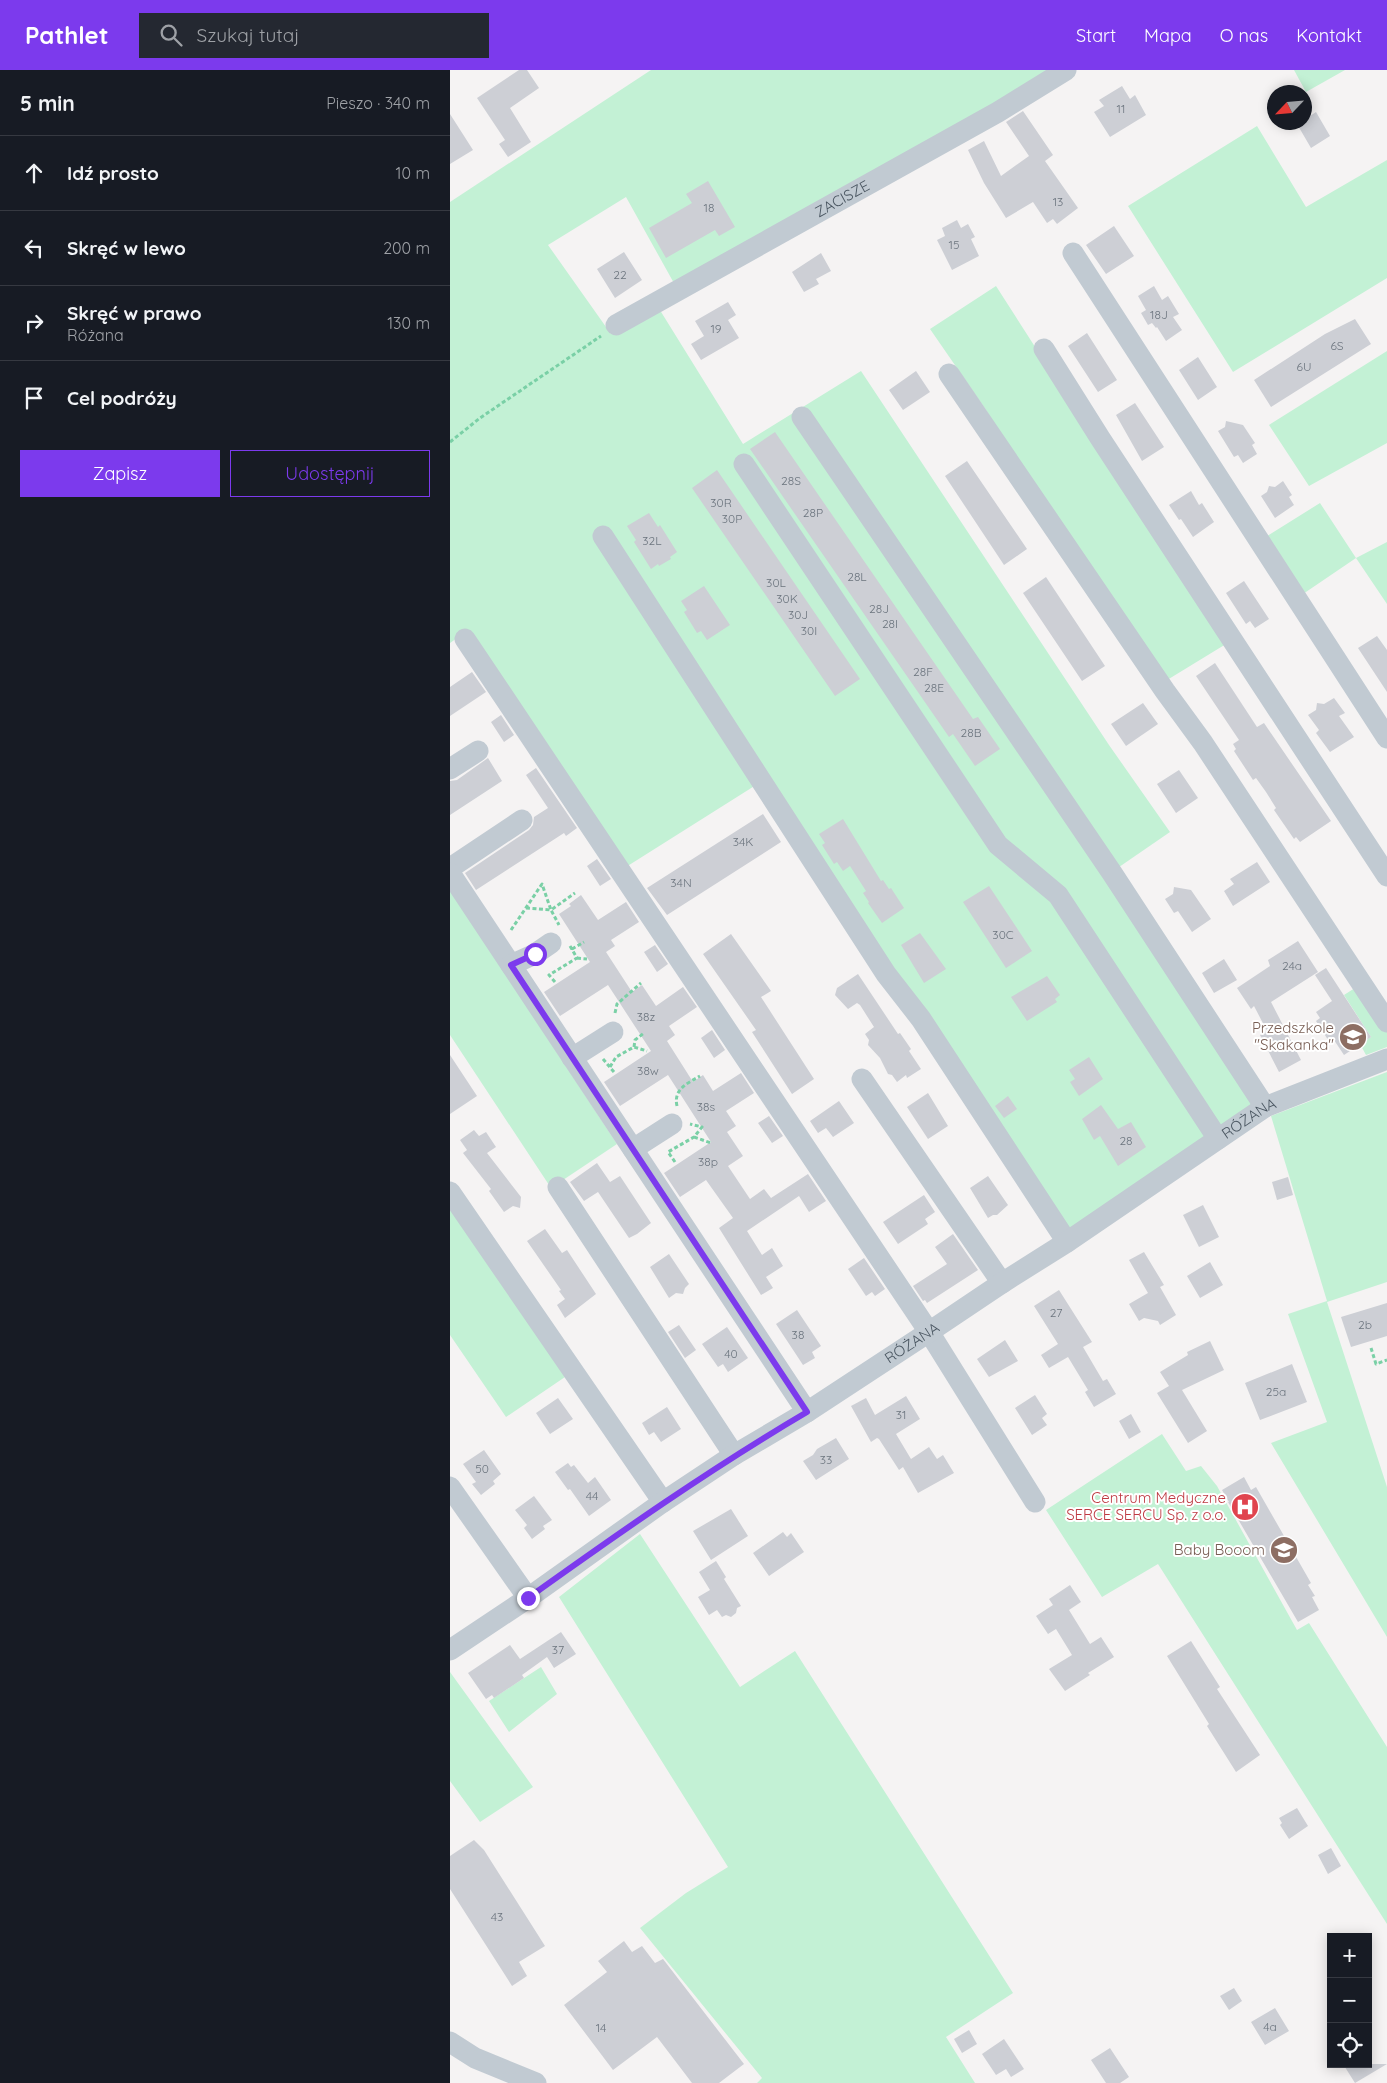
<!DOCTYPE html>
<html lang="pl">
<head>
<meta charset="utf-8">
<style>
	:root { --surface:#171b24; --page:#242831; --text:#f1f3f6; --muted:#9ea1a6; --line:#363941; --accent:#7c3aed }
	body { margin:0; font-family:Quicksand,sans-serif; background:var(--page); color:var(--text) }
	.controls { position:absolute; right:15px; bottom:15px; display:grid; overflow:hidden; border-radius:0px; box-shadow:0 2px 12px #0003 }
	.controls button { width:45px; height:45px; display:grid; place-items:center; padding:0; border:0; border-bottom:1px solid var(--line); background:var(--surface); color:var(--text); font:25px sans-serif }
	.compass { position:absolute; left:817px; top:15px; width:45px; height:45px; border-radius:50%; background:var(--surface); box-shadow:0 2px 12px #0003; rotate:244deg }
	.stop { position:absolute; width:15px; height:15px; margin:-11px; border:4px solid #7c3aed; border-radius:50%; background:#fff }
	.stop.end { background:#7c3aed; border-color:#fff; box-shadow:0 1px 5px #0008 }
	.list { margin:0; padding:0; list-style:none }
	h2 { display:flex; justify-content:space-between; align-items:center; height:65px; margin:0; padding:0 20px; font-size:21px }
	h2 small { font-size:16px; font-weight:400; color:var(--muted) }
	.list li { display:grid; grid-template-columns:32px 1fr auto; gap:15px; align-items:center; box-sizing:border-box; height:75px; padding:0 20px; border-top:1px solid var(--line) }
	.list b { display:block; font-size:19px; white-space:nowrap }
	.list p { margin:0; font-size:16px; white-space:nowrap; color:var(--muted) }
	.list em { font-size:16px; font-style:normal; color:var(--muted) }
	.actions { display:flex; gap:10px; padding:15px 20px }
	.actions a { flex:1; padding:11px 0; border:1px solid var(--accent); border-radius:0px; text-align:center; font-size:18px; color:var(--accent) }
	.actions .main { background:var(--accent); color:#fff }
	.icon { flex:none; width:28px; height:28px; fill:none; stroke:currentColor; stroke-width:2; stroke-linecap:round; stroke-linejoin:round }
	.map { position:relative; flex:none; width:937px; height:2013px; overflow:hidden }
	header { display:flex; align-items:center; gap:30px; box-sizing:border-box; height:70px; padding:0 25px; background:var(--accent); color:#fff }
	header strong { font-size:24px }
	nav { display:flex; gap:28px; margin-inline-start:auto; font-size:18px }
	.search { width:350px; height:45px; background:var(--page); display:flex; align-items:center; gap:12px; box-sizing:border-box; padding:0 18px; border-radius:0px; color:var(--muted); font-size:19px }
	main { display:flex }
	aside { flex:1; background:var(--surface) }
	.map>svg:first-child { display:block }
	.green { fill:#c3f1d5 }
	.building { fill:#cdcfd5 }
	.lines { fill:none; stroke-linecap:round; stroke-linejoin:round }
	.path { stroke:#7ad0a6; stroke-width:3; stroke-dasharray:4 2.5; stroke-linecap:butt }
	.minor { stroke:#c1cad2; stroke-width:21 }
	.route { stroke:#7c3aed; stroke-width:6 }
	.labels { text-anchor:middle; stroke-width:4; stroke-linejoin:round; paint-order:stroke }
	.number-label { font-size:12px; fill:#6b747e }
	.street-label { font-size:15px; fill:#4a5661; stroke:#fff }
	.education-label { font-size:15px; fill:#785e54; stroke:#fff; text-anchor:end }
	.health-label { font-size:15px; fill:#be3a42; stroke:#fff; text-anchor:end }
</style>
</head>
<body>
<header>
<strong>Pathlet</strong>
<div class="search"><svg class="icon" aria-label="search" viewBox="0 0 24 24"><circle cx="10" cy="10" r="6"/><path d="M15 15l6 6"/></svg>Szukaj tutaj</div>
<nav><a>Start</a><a>Mapa</a><a>O nas</a><a>Kontakt</a></nav>
</header>
<main>
<aside>
<h2>5 min<small>Pieszo · 340 m</small></h2>
<ul class="list">
<li><svg class="icon" aria-label="ahead" viewBox="0 0 24 24"><path d="M12 20V5M6 11l6-6 6 6"/></svg><div><b>Idź prosto</b></div><em>10 m</em></li>
<li><svg class="icon" aria-label="left" viewBox="0 0 24 24"><path d="M17 20v-9H6M10 6l-5 5 5 5"/></svg><div><b>Skręć w lewo</b></div><em>200 m</em></li>
<li><svg class="icon" aria-label="right" viewBox="0 0 24 24"><path d="M7 20v-9h11M14 6l5 5-5 5"/></svg><div><b>Skręć w prawo</b><p>Różana</p></div><em>130 m</em></li>
<li><svg class="icon" aria-label="arrive" viewBox="0 0 24 24"><path d="M6 21V4h12l-3 4 3 4H6"/></svg><div><b>Cel podróży</b></div></li>
</ul>
<div class="actions"><a class="main">Zapisz</a><a>Udostępnij</a></div>
</aside>
<div class="map">
<svg width="937" height="2013" viewBox="0 0 937 2013">
	<rect width="100%" height="100%" fill="#f5f3f3"/>
	<path class="green" d="M201 0H604L225 215 176 127 98 175 161 264 208 237 293 374 411 301 659 675 720 762 656 806 807 1032 617 1161 306 715 176 797 17 561 0 573V132Z
		M844 0H895L856 22Z
		M807 56 856 137 937 90V208L783 302 678 136Z
		M546 216 776 574 704 618 536 340 480 259Z
		M937 281V373L859 416 819 355Z
		M870 433 906 488 937 472V534L906 488 853 524 814 468Z
		M0 819 167 1074 101 1118 0 965Z
		M908 916 937 960V977L916 985 910 974 921 967 894 925Z
		M937 1002V1212L877 1232 937 1417V1567L821 1373 877 1352 838 1244 877 1231 821 1046Z
		M0 1132 115 1307 56 1347 0 1265Z
		M712 1364 736 1401 751 1396 767 1416 847 1560 859 1553 937 1677V1854L708 1494 652 1527 596 1440Z
		M190 1464 290 1617 345 1581 563 1923 496 1967 525 2013H307L312 2008 190 1858 236 1823 278 1797 109 1527Z
		M91 1597 107 1624 59 1662 39 1631Z
		M0 1602 83 1717 30 1752 0 1711Z"/>
	<path class="building" d="M69 0H77L89 18 60 38 81 72 58 87 49 74 55 70 27 28Z
		M672 16 680 29 685 25 696 45 660 67 644 42 654 36 649 30Z
		M573 41 603 85 595 91 628 138 607 154 603 149 597 153 583 132 556 148 534 113 518 80 534 71 551 106 579 86 556 52Z
		M866 42 880 66 861 78 847 54 854 52V44L860 46Z
		M0 44 23 80 0 94Z
		M258 111 285 157 269 166 265 160 216 188 199 158 242 133 236 124Z
		M507 150 511 158 518 154 525 167 521 169 529 186 502 200 487 170 495 166 492 158Z
		M664 156 684 186 656 204 636 175Z
		M174 182 192 210 165 228 147 199Z
		M371 183 381 201 366 209 369 214 354 222 342 202Z
		M704 216 712 230 718 226 729 244 723 247 732 260 716 271 707 257 706 258 702 253 698 255 691 243 696 240 688 226Z
		M278 232 286 245 278 250 289 268 251 290 241 274 254 266 245 251Z
		M905 249 921 274 821 337 804 310 875 264Z
		M637 263 667 310 648 322 618 276Z
		M748 287 767 317 748 330 729 300Z
		M466 301 480 322 453 340 439 320Z
		M685 333 714 377 692 391 666 345Z
		M776 351 793 355 805 373 802 375 807 384 793 393 788 385 784 387 768 361 775 357Z
		M325 362 523 649 528 647 550 679 525 696 503 664 499 667 300 379Z
		M517 391 577 479 554 495 495 406Z
		M267 400 410 609 385 626 242 418Z
		M833 411 842 425 839 427 844 435 825 448 811 426 817 422 819 416 825 417Z
		M741 421 749 435 752 433 764 452 743 467 731 449 729 450 719 435Z
		M199 443 208 457 210 455 227 482 220 487 221 489 209 496 208 494 201 499 184 472 186 470 177 456Z
		M596 507 655 596 632 611 573 523Z
		M794 511 819 549 805 558 800 551 796 554 776 523Z
		M254 516 280 555 257 570 251 561 247 563 234 542 237 540 231 531Z
		M927 566 937 580V622L908 578Z
		M765 593 807 657 814 653 881 751 850 772 846 767 844 769 824 740 826 738 816 722 806 708 803 710 784 681 786 679 783 674 789 670 746 606Z
		M22 602 36 622 0 646V617Z
		M884 628 895 643 889 646 904 667 880 682 866 663 869 660 858 645 866 640 867 633 874 634Z
		M693 633 708 654 676 676 661 654Z
		M51 645 64 665 54 672 41 652Z
		M38 688 52 711 0 745V711L7 710Z
		M86 698 127 758 116 766 114 763 26 820 15 803 79 760 83 755 84 747 98 738 76 705Z
		M729 700 748 728 726 743 707 714Z
		M313 744 331 772 217 845 197 818Z
		M393 749 431 811 433 810 439 819 441 818 454 838 432 853 418 833 419 832 413 823 416 821 400 796 393 801 387 792 384 794 372 775 375 773 369 764Z
		M147 789 161 809 150 816 137 796Z
		M807 792 820 812 783 836 774 821 784 814 780 809Z
		M539 816 582 881 556 898 513 832Z
		M724 817 741 820 761 849 742 862 728 841 724 843 715 829 723 824Z
		M131 825 148 850 176 832 189 852 161 870 165 876 156 882 182 922 192 915 206 936 233 917 247 937 219 956 225 965 217 971 243 1012 253 1005 263 1021 291 1003 304 1023 276 1041 286 1056 277 1062 293 1086 278 1096 300 1129 314 1119 321 1128 358 1104 376 1131 359 1142 349 1126 297 1161 312 1185 322 1178 333 1196 316 1207 323 1218 311 1225 269 1158 283 1148 256 1110 230 1127 214 1103 261 1072 218 1005 170 1036 154 1012 201 981 158 915 110 946 94 922 140 892 109 844 121 836 119 834Z
		M470 863 496 899 474 913 451 875Z
		M281 864 321 921 311 927 364 1009 342 1024 302 962 306 960 253 884Z
		M848 871 868 902 821 932 851 990 829 1002 810 965 817 961 804 936 801 939 787 918 820 896 818 890Z
		M205 875 218 894 207 902 194 882Z
		M774 889 787 910 764 923 752 903Z
		M876 898 921 967 894 985 884 970 880 973 866 951 870 948 866 942 882 931 865 905Z
		M408 904 448 964 450 963 461 979 459 981 471 999 457 1008 456 1005 447 1012 442 1005 438 1004 430 988 418 975 419 970 415 964 424 957 410 935 407 933 398 939 385 925 387 918Z
		M597 906 610 925 605 929 607 932 577 951 561 927Z
		M262 960 275 980 264 988 251 968Z
		M0 985 27 1026 0 1044Z
		M639 987 653 1009 629 1026 620 1012 625 1009 619 1000Z
		M478 1023 498 1056 478 1069 457 1037Z
		M558 1026 567 1039 554 1048 545 1036Z
		M389 1031 404 1053 383 1067 376 1058 368 1063 360 1051Z
		M651 1035 668 1059 681 1052 696 1077 668 1096 650 1066 644 1070 632 1049Z
		M319 1046 333 1066 322 1073 308 1053Z
		M24 1060 29 1066 36 1062 46 1077 37 1083 71 1127 70 1138 63 1136 54 1142 39 1121 41 1119 13 1083 17 1080 10 1070Z
		M147 1093 160 1112 170 1106 201 1153 187 1164 179 1168 148 1122 134 1131 120 1112Z
		M538 1106 558 1135 547 1145H543L538 1148 520 1118Z
		M838 1107 843 1125 827 1130 822 1112Z
		M474 1125 485 1142 475 1149 478 1154 448 1174 433 1152Z
		M753 1135 769 1167 749 1177 733 1145Z
		M95 1159 112 1183 117 1180 146 1224 115 1248 107 1235 115 1229 109 1221 111 1220 77 1171Z
		M503 1164 528 1200 477 1233 475 1230 473 1231 463 1216 497 1194 485 1177Z
		M694 1182 714 1215 710 1217 726 1245 710 1255 708 1251 694 1248 689 1251 679 1234 698 1223 679 1190Z
		M219 1184 239 1214 235 1218 233 1224 226 1223 219 1228 200 1197Z
		M414 1188 435 1219 425 1226 422 1222 416 1226 398 1199Z
		M760 1192 773 1215 750 1228 737 1206Z
		M609 1220 642 1272 633 1277 653 1311 657 1309 666 1324 644 1337 635 1322 638 1320 618 1287 599 1298 591 1285 608 1274 584 1236Z
		M937 1233V1266L901 1277 891 1247Z
		M347 1240 371 1276 362 1282 365 1288 353 1295 326 1254Z
		M229 1255 246 1280 235 1288 218 1262Z
		M277 1257 298 1288 278 1302 273 1294 268 1297 252 1274Z
		M555 1270 568 1291 539 1307 527 1289Z
		M760 1271 774 1300 732 1320 757 1361 738 1373 707 1323 719 1316 710 1302 738 1285 737 1282Z
		M842 1294 857 1332 810 1350 795 1313Z
		M585 1325 597 1344 592 1348 597 1355 582 1365 565 1338Z
		M456 1326 470 1349 446 1364 461 1389 479 1377 487 1389 493 1385 504 1403 468 1423 453 1397 449 1400 429 1369 427 1368 421 1372 401 1336 416 1328 425 1345Z
		M108 1328 123 1349 100 1364 86 1343Z
		M217 1337 231 1359 211 1372 204 1362 199 1365 192 1353Z
		M681 1344 691 1362 679 1369 669 1351Z
		M386 1368 399 1389 366 1410 353 1391 363 1385 367 1379Z
		M34 1380 51 1404 43 1411 45 1414 31 1425 22 1414 26 1412 13 1394Z
		M118 1393 121 1397 124 1395 138 1413 145 1407 161 1430 139 1446 120 1419 118 1420 105 1402Z
		M794 1407 801 1420 806 1417 861 1513 858 1515 865 1526 862 1527 869 1540 848 1552 778 1432H779L772 1420Z
		M84 1426 102 1450 93 1456 95 1459 82 1469 74 1458 77 1455 65 1440Z
		M281 1439 298 1466 261 1490 243 1461Z
		M333 1462 337 1467 341 1463 354 1482 319 1506 303 1483Z
		M266 1491 276 1507 274 1509 291 1536 287 1538 286 1543 281 1547 276 1545 272 1547 267 1540 259 1545 248 1527 260 1520 249 1502Z
		M620 1515 631 1532 619 1540 640 1574 651 1567 664 1587 638 1603 640 1605 615 1621 599 1599 622 1585 606 1559 598 1564 586 1546 603 1535 599 1529Z
		M111 1562 126 1584 104 1598 97 1587 72 1605 74 1608 44 1628 42 1625 36 1629 18 1603 60 1575 70 1589Z
		M741 1571 770 1617 767 1619 810 1685 786 1702 757 1656 759 1654 717 1586Z
		M847 1738 858 1756 839 1769 830 1755 832 1753 829 1748Z
		M24 1770 34 1780 95 1876 69 1892 77 1906 62 1916 0 1819V1786Z
		M881 1778 891 1796 878 1804 868 1785Z
		M174 1871 182 1882 192 1876 205 1893 213 1889 294 1994 269 2013H242L207 1967 163 2000 114 1935 157 1902 148 1891Z
		M784 1918 792 1931 779 1940 770 1926Z
		M825 1938 839 1961 815 1975 801 1952Z
		M519 1960 527 1974 512 1983 504 1969Z
		M554 1969 574 1999 561 2007 556 1999 546 2005 532 1984Z
		M660 1978 679 2007 670 2013H656L641 1990Z
		M893 1994H937L905 2013Z"/>
	<g class="lines">
		<path class="path" d="M0 372 30 348 151 266
			M76 838 101 840 109 855
			M61 860 92 814 101 840 125 823
			M122 879 134 872
			M127 888 137 889
			M105 912 99 905 127 888 120 876
			M165 943 167 934 191 913
			M184 977 185 970 194 963
			M153 989 164 1002
			M160 997 166 987 184 977 197 981
			M227 1036C223 1019 238 1013 250 1006
			M244 1067 261 1073
			M225 1092 218 1082 244 1067 252 1057 240 1054
			M921 1278 926 1294 937 1290"/>
		<g class="minor">
			<path d="M623 183 937 668"/>
			<path id="s1" d="M166 255 548 42 616 0"/>
			<path d="M594 279 650 368 937 806"/>
			<path d="M499 304 715 621 753 673 937 952"/>
			<path d="M352 347 662 803 815 1037"/>
			<path d="M294 394 548 775 608 825 768 1069"/>
			<path d="M153 466 436 904 471 949 617 1172"/>
			<path d="M15 569 479 1262 585 1432"/>
			<path d="M0 699 28 681"/>
			<path d="M0 798 72 750"/>
			<path d="M0 803 357 1342"/>
			<path d="M61 895 85 884 101 873"/>
			<path d="M122 988 163 962"/>
			<path d="M412 1009 552 1213"/>
			<path d="M183 1079 222 1054"/>
			<path d="M108 1117 284 1385"/>
			<path d="M0 1122 213 1432"/>
			<path d="M0 1417 78 1528"/>
			<path id="s2" d="M0 1580 78 1528 213 1432 284 1385 357 1342 479 1262 552 1213 617 1172 815 1037 937 989"/>
			<path d="M0 1972 25 1988 86 2013"/>
		</g>
	</g>
	<g class="lines">
		<path class="route" d="M78 1528C169 1463 260 1399 357 1342L61 895 85 884"/>
	</g>
	<defs>
		<symbol id="school-disc" viewBox="-11 -11 22 22"><circle r="9.5" fill="#8d6e63" stroke="#fff"/><path d="M0-5L7-2L0 1L-7-2ZM-4 1L0 2.5L4 1V4Q0 6-4 4Z" fill="#fff"/></symbol>
		<symbol id="hospital-disc" viewBox="-11 -11 22 22"><circle r="9.5" fill="#e0444e" stroke="#fff"/><path d="M-5-5h3v3.5h4V-5h3V5h-3V1.5h-4V5h-3Z" fill="#fff"/></symbol>
	</defs>
	<g fill-rule="evenodd">
		<use href="#school-disc" x="887" y="951" width="32" height="32"/>
		<use href="#hospital-disc" x="779" y="1421" width="32" height="32"/>
		<use href="#school-disc" x="818" y="1464" width="32" height="32"/>
	</g>
	<g class="labels">
		<g class="number-label">
			<text x="671" y="43">11</text>
			<text x="608" y="136">13</text>
			<text x="259" y="142">18</text>
			<text x="504" y="179">15</text>
			<text x="170" y="209">22</text>
			<text x="709" y="249">18J</text>
			<text x="266" y="263">19</text>
			<text x="887" y="280">6S</text>
			<text x="854" y="301">6U</text>
			<text x="341" y="415">28S</text>
			<text x="271" y="437">30R</text>
			<text x="363" y="447">28P</text>
			<text x="282" y="453">30P</text>
			<text x="202" y="475">32L</text>
			<text x="407" y="511">28L</text>
			<text x="326" y="517">30L</text>
			<text x="337" y="533">30K</text>
			<text x="429" y="543">28J</text>
			<text x="348" y="549">30J</text>
			<text x="440" y="558">28I</text>
			<text x="359" y="565">30I</text>
			<text x="473" y="606">28F</text>
			<text x="484" y="622">28E</text>
			<text x="521" y="667">28B</text>
			<text x="293" y="776">34K</text>
			<text x="231" y="817">34N</text>
			<text x="553" y="869">30C</text>
			<text x="842" y="900">24a</text>
			<text x="196" y="951">38z</text>
			<text x="198" y="1005">38w</text>
			<text x="256" y="1041">38s</text>
			<text x="676" y="1075">28</text>
			<text x="258" y="1096">38p</text>
			<text x="606" y="1247">27</text>
			<text x="915" y="1259">2b</text>
			<text x="348" y="1269">38</text>
			<text x="281" y="1288">40</text>
			<text x="826" y="1326">25a</text>
			<text x="451" y="1349">31</text>
			<text x="376" y="1394">33</text>
			<text x="32" y="1403">50</text>
			<text x="142" y="1430">44</text>
			<text x="108" y="1584">37</text>
			<text x="47" y="1851">43</text>
			<text x="820" y="1961">4a</text>
			<text x="151" y="1962">14</text>
		</g>
		<g class="street-label">
			<text dy="5" stroke="none"><textPath href="#s1" startOffset="259">ZACISZE</textPath></text>
			<text dy="5" stroke="none"><textPath href="#s2" startOffset="960">RÓŻANA</textPath></text>
			<text dy="5" stroke="none"><textPath href="#s2" startOffset="555">RÓŻANA</textPath></text>
		</g>
		<g class="education-label">
			<text x="884" y="963">Przedszkole<tspan x="884" dy="17">"Skakanka"</tspan></text>
			<text x="815" y="1485">Baby Booom</text>
		</g>
		<g class="health-label">
			<text x="776" y="1433">Centrum Medyczne<tspan x="776" dy="17">SERCE SERCU Sp. z o.o.</tspan></text>
		</g>
	</g>
</svg>
<div class="controls">
<button>+</button>
<button>−</button>
<button><svg class="icon" aria-label="locate" viewBox="0 0 24 24"><circle cx="12" cy="12" r="6"/><path d="M12 2v4M12 18v4M2 12h4M18 12h4"/></svg></button>
</div>
<svg class="compass" viewBox="-18 -18 36 36"><path d="M0-13l5 13h-10z" fill="#e53935"/><path d="M0 13l5-13h-10z" fill="#9ea1a6"/></svg>
<div class="stop" style="left:85px;top:884px"></div>
<div class="stop end" style="left:78px;top:1528px"></div>
</div>
</main>
</body>
</html>
